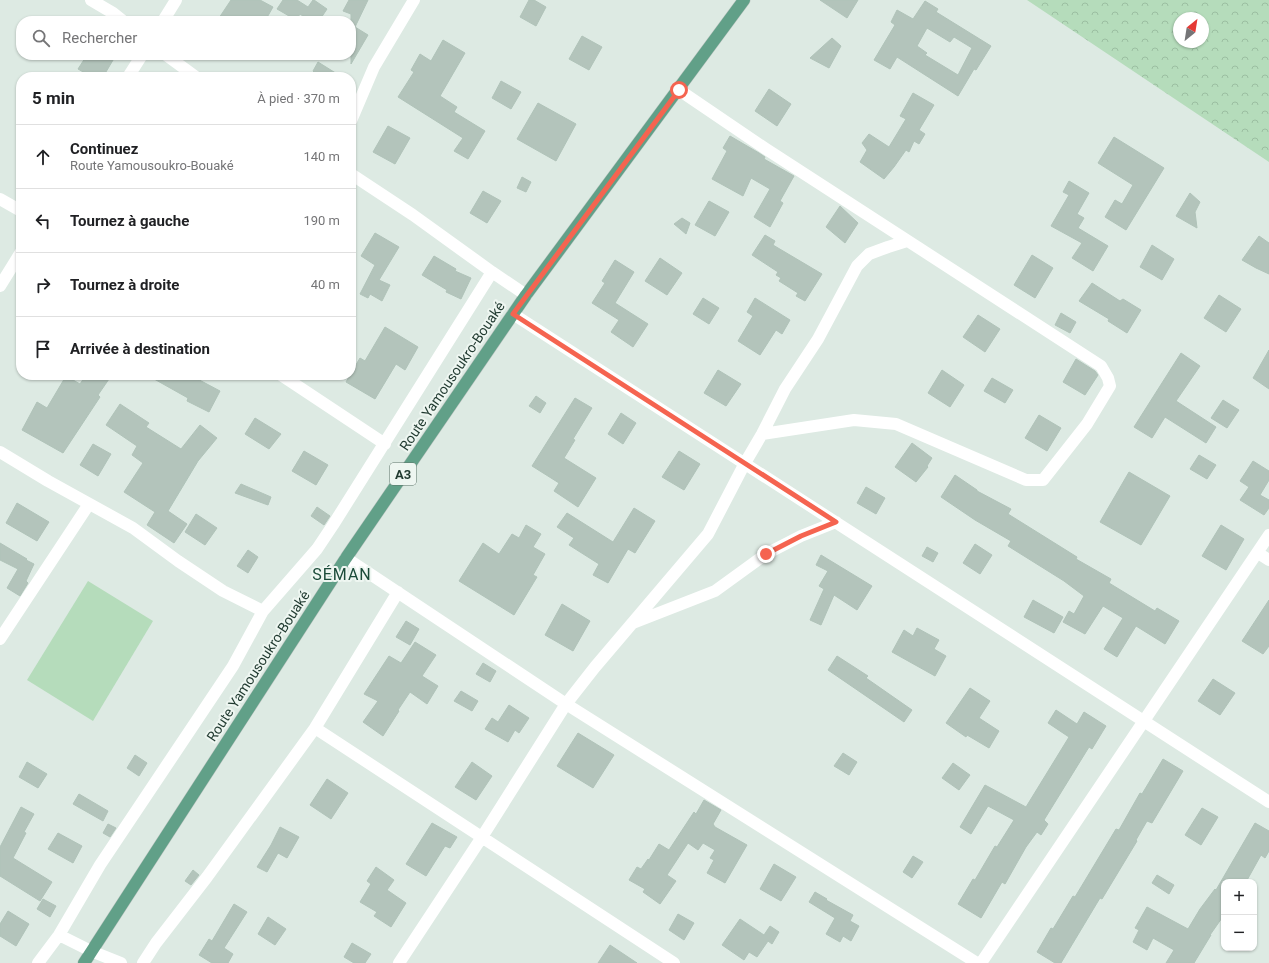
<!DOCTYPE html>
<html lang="fr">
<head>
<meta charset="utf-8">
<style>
	:root { --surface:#fff; --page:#f6f6f6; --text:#202124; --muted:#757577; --line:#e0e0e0 }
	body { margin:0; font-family:Roboto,sans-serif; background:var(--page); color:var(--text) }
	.controls { position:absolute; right:12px; bottom:12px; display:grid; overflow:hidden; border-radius:8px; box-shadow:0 1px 3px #0004 }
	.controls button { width:36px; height:36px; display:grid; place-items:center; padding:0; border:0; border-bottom:1px solid var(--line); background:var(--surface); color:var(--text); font:20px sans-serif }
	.compass { position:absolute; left:1173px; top:12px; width:36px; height:36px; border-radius:50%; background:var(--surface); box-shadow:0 1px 3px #0004; rotate:30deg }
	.stop { position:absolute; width:12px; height:12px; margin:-9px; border:3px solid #f56450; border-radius:50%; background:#fff }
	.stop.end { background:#f56450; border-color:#fff; box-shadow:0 1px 4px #0008 }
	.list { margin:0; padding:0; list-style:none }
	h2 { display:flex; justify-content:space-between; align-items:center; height:52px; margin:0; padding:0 16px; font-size:17px }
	h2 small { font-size:13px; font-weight:400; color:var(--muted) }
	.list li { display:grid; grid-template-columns:26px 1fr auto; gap:12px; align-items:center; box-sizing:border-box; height:64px; padding:0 16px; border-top:1px solid var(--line) }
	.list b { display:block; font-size:15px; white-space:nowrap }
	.list p { margin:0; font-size:13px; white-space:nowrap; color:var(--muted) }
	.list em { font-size:13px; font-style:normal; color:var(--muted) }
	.icon { flex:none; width:22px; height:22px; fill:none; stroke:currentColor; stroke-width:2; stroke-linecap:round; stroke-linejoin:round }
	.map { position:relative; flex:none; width:1269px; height:963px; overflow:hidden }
	.search { position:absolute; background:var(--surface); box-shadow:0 1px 3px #0004; left:16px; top:16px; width:340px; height:44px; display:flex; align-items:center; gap:10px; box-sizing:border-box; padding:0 14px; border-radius:16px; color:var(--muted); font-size:15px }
	.panel { position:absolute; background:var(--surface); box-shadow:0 1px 3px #0004; left:16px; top:72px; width:340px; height:308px; border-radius:16px }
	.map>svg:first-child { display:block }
	.forest { fill:url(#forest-crowns); fill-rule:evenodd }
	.garden { fill:#b5dcbb }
	.building { fill:#b3c4bb; stroke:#b0c3b9; fill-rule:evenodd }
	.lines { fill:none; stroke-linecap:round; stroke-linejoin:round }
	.primary-casing { stroke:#bcc4c1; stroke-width:13 }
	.street { stroke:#fff; stroke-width:12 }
	.primary { stroke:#61a088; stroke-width:12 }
	.route { stroke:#f56450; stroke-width:5 }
	.labels { text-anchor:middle; stroke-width:4; stroke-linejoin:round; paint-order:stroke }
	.shield { fill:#eef6f1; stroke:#5d7269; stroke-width:1 }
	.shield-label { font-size:13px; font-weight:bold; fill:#1f392f }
	.street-label { font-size:14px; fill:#1f392f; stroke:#eef6f1 }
	.quarter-label { font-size:16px; letter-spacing:1px; fill:#1b4b39; stroke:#eef6f1 }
</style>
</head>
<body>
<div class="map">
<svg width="1269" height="963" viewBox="0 0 1269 963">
	<defs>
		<pattern id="forest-crowns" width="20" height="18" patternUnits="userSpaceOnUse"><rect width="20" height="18" fill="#b5dcbb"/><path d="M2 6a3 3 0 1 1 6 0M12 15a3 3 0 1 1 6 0" fill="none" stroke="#9bbea1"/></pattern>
	</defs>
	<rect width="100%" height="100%" fill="#ddeae3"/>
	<path class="forest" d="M1027 0H1269V162ZM1179 18H1203V42H1179Z"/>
	<path class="garden" d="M88 581 153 621 93 721 27 680Z"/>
	<path class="building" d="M231 0H260L273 7 265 21H217Z
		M283 0H297L308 7 313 0H314L327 9 319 21H310L300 14 296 20 277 9Z
		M349 0H368L355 27 368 35 351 64V14L343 11Z
		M529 0H534L546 7 536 26 520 17Z
		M820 0H858L847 18Z
		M925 1 938 9 936 12 991 46 976 70 974 69 958 96 897 57 890 69 874 60 895 25 891 22 897 10 913 19ZM927 28 950 42 954 37 972 48 958 75 925 55 927 53 917 46Z
		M582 36 602 47 589 70 569 59Z
		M832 38 841 46 829 68 810 58Z
		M443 40 465 53 440 96 457 107 454 112 485 131 468 159 454 151 463 138 398 97 414 72 411 70 420 54 431 61Z
		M87 55H116L103 77H92L78 69Z
		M318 62 342 77H313L315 73 313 71Z
		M501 81 521 92 511 109 492 98Z
		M769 89 791 104 777 126 755 111Z
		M913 93 934 105 919 130 925 134 919 144 914 141 909 152 906 150 894 167 884 179 860 162 867 150 862 143 869 134 889 147 906 119 900 116Z
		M538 103 576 124 556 161 517 139Z
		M388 126 410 138 395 164 373 152Z
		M730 136 759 153 765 157 764 159 794 176 780 201 783 203 770 227 754 217 770 189 751 178 743 196 712 179 727 151 723 148Z
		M1114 137 1164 168 1126 230 1105 217 1115 200 1122 204 1133 185 1098 163Z
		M522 177 531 182 526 192 517 188Z
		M1069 181 1089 193 1077 214 1084 218 1078 228 1108 246 1093 271 1072 258 1082 243 1051 226 1069 195 1063 192Z
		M483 191 501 201 487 223 470 213Z
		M1190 193 1200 202 1195 212 1197 228 1176 216Z
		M709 201 729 212 715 236 695 225Z
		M840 206 858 223 845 243 826 227Z
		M682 218 690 223 686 234 674 224Z
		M375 233 399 247 379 280 390 285 382 301 370 294 368 298 360 294 375 265 361 256Z
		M765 235 775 241 773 245 822 274 805 301 796 296 798 293 779 281 781 278 776 275 778 272 752 255Z
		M1259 236 1269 243V274L1256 268 1242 260Z
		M1152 245 1174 259 1162 280 1140 267Z
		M1032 255 1053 268 1035 298 1014 285Z
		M434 256 456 269 455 271 471 278 461 299 446 292 447 290 422 275Z
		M660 258 682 273 667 295 645 281Z
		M615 260 634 272 615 303 648 324 633 347 611 332 619 320 592 303 605 283 602 281Z
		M1092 283 1120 301 1123 299 1141 310 1127 333 1108 321 1109 319 1079 301Z
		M1219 295 1241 309 1226 332 1204 318Z
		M703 298 719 308 709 324 693 314Z
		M755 298 790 320 782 334 776 330 760 355 738 341 753 316 747 312Z
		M1061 313 1076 322 1070 333 1055 325Z
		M978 315 1000 329 985 352 963 337Z
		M385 327 418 347 405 370 396 364 375 399 346 382 360 358 365 361Z
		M1269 350V389L1253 378Z
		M1181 353 1200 366 1176 401 1216 427 1206 443 1165 417 1152 438 1134 427Z
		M1076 359 1095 371 1098 375 1085 395 1063 382Z
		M718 370 741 384 726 406 704 393Z
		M942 370 964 385 950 407 928 393Z
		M86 375H103L109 379 98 395 100 397 63 453 22 430 37 402 47 408 66 376 80 384Z
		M147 375H190L220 391 209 412 187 401 188 398Z
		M992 378 1013 390 1005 403 984 391Z
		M536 396 546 403 540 413 529 406Z
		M575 398 592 408 573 439 575 440 564 458 596 478 578 507 554 491 559 483 532 466Z
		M1223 400 1239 410 1227 428 1211 418Z
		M120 404 149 423 146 427 181 449 200 425 217 438 198 461 168 511 187 524 174 543 147 525 155 512 124 492 143 463 132 455 137 446 106 425Z
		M621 413 636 423 623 444 608 434Z
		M1039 415 1061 428 1047 451 1025 438Z
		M255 418 281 434 269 449 245 434Z
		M912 443 932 458 927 466 928 467 916 482 895 467Z
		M93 444 111 454 98 476 80 465Z
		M304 451 328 465 316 485 292 471Z
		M679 451 700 464 684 490 662 477Z
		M1199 455 1216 465 1207 479 1190 469Z
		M1253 461 1269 471V480L1260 495 1269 500V508L1264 515 1240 500 1249 487 1240 481Z
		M1129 472 1170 496 1141 545 1100 522Z
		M955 475 977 490V491L1011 509 1008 514 1077 557 1076 559 1111 579 1109 583 1155 611 1157 608 1179 621 1165 644 1136 626 1117 657 1104 649 1123 618 1103 606 1085 634 1063 622 1069 611 1074 614 1084 596 1064 581 1008 546 1011 541 975 520 941 497Z
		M241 484 271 497 268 505 235 493Z
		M866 487 885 498 876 514 857 503Z
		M17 503 49 522 37 541 6 523Z
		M317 507 330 516 324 525 311 516Z
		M634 508 655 521 635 553 628 549 608 583 593 575 599 564 569 545 574 538 557 527 567 513 613 542Z
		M196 514 217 528 205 545 185 532Z
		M526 525 541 534 533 547 545 554 533 575 537 577 514 615 459 581 483 543 499 554 512 534 519 538Z
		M1221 525 1244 539 1226 570 1202 556Z
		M0 543 27 559 26 560 34 564 26 581 28 583 20 596 7 588 18 569 0 560Z
		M975 544 992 555 980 574 963 563Z
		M927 547 938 553 933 562 922 556Z
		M248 550 258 557 248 573 237 566Z
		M821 555 872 586 857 610 834 595 821 625 810 620 824 589 819 586 828 571 816 565Z
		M1033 600 1063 617 1054 633 1024 617Z
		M1269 600V646L1263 654 1242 641Z
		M562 604 590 621 573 651 545 635Z
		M406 621 419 629 410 645 396 637Z
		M917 628 939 640 934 649 946 656 935 676 892 652 904 630 913 636Z
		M415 642 436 655 422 676 438 686 427 704 410 692 398 710 399 711 383 736 363 722 378 701 364 694 389 656 401 663Z
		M837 656 868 676 866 678 912 710 904 722 828 670Z
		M483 663 496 671 490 682 476 674Z
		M1213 679 1235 693 1220 715 1198 701Z
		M970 688 990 701 979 718 999 731 989 748 967 735 966 737 946 723Z
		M461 691 478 701 472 711 454 701Z
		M509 705 529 718 519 733 515 730 508 742 485 729 492 718 498 722Z
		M1056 710 1077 724 1084 712 1106 726 1092 749 1089 747 1044 820 1048 824 1041 835 1037 832 1026 847 1005 884 1002 882 981 918 958 904 973 879 975 880 995 846 997 847 1014 820 988 806 971 834 960 827 985 785 1026 807 1069 737 1048 723Z
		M578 733 614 755 593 788 557 766Z
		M843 753 857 762 849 775 834 766Z
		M135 755 147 763 139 776 127 768Z
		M1163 759 1183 771 1152 823 1147 821 1136 840 1137 841 1102 899 1100 898 1061 963H1055L1037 952 1051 928 1053 929 1073 896 1075 897 1116 829 1119 830 1140 793 1142 794Z
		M27 762 47 774 38 788 19 777Z
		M472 762 492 776 476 800 455 787Z
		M953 763 970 775 959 790 942 778Z
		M327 779 348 793 331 819 310 805Z
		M79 794 108 811 103 821 73 804Z
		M704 800 721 810 713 824 715 827 747 845 725 883 707 873 714 860 710 858 715 850 703 843 698 850 688 843 667 875 676 881 660 904 643 892 645 889 629 880 637 867 641 869 648 859 649 860 659 844 669 850 694 812 696 814Z
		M21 807 34 814 24 832 26 833 13 858 52 882 40 901 0 876V847Z
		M1202 808 1218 817 1201 845 1185 835Z
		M432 823 457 837 450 848 445 846 426 876 406 864Z
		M1255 823 1269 831V851L1265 858 1261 855 1246 882H1224V915L1210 935H1211L1194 963H1166L1174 950 1153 938 1147 950 1133 942 1139 930 1135 928 1147 907 1188 929 1200 909 1215 889 1216 890Z
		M108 824 116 828 110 837 103 833Z
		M280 827 299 837 287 858 278 853 267 872 257 867 271 845Z
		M58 833 82 846 73 863 48 849Z
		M913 856 923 862 912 878 903 872Z
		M774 864 796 877 781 901 760 889Z
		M376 867 394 880 387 890 406 903 391 927 374 916 377 912 360 902 371 884 367 881Z
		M193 870 199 875 191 885 185 881Z
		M1157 875 1174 885 1169 894 1152 883Z
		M815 892 827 899 826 900 853 915 850 921 859 926 851 941 843 936 840 942 826 934 835 918 809 902Z
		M43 899 56 906 50 917 37 909Z
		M234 904 247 912 224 948 233 954 228 963H212L199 955 209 939 212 941Z
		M8 911 29 924 16 946 0 936V924Z
		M678 914 694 923 684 940 669 930Z
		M268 917 286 929 275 945 258 934Z
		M740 919 764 935 770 926 779 932 772 944 768 941 757 957 749 952 744 960 722 945Z
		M352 943 371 954 365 963H354L344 957Z
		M610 945 637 963H598Z"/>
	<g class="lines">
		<defs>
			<path id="primary" d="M84 963 346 558 526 295 744 0"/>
		</defs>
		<use href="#primary" class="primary-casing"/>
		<path class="street" d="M91 0 113 13 123 21
			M163 21 176 0
			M166 55 196 77
			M128 77 142 55
			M679 90 766 149 1101 366 1108 378 1110 386 1087 424 1043 480H1026L896 424 854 420 762 434
			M351 121 374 67 414 0
			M351 174 413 215 492 272 526 295
			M0 199 21 211
			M0 286 21 252
			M513 314 1269 802
			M281 375 385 444
			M0 452 48 481 133 528 178 561 223 591 263 611
			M1258 553 1269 560
			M346 558 566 704 977 963
			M633 623 715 591 766 554 801 536 836 522
			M0 639 89 504
			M315 728 674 963
			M59 935 91 951 121 963
			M38 963 59 935 100 865 233 666 263 611 317 549 333 525 492 272
			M143 963 156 943 207 877 315 728 398 592
			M399 963 482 837 566 704 595 667 708 534 745 463 762 434 785 389 818 339 857 266 869 254 888 247 907 241
			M981 963 1269 535"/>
		<use href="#primary" class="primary"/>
	</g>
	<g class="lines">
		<path class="route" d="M679 90 513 314 836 522 801 536 766 554"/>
	</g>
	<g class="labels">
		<rect class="shield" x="390" y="463" width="26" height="22" rx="3"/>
		<g class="shield-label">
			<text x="403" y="479">A3</text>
		</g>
		<g class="street-label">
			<text transform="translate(452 376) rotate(-56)" y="5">Route Yamousoukro-Bouaké</text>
			<text transform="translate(258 666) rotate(-57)" y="5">Route Yamousoukro-Bouaké</text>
		</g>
		<g class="quarter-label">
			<text x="342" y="580">SÉMAN</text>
		</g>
	</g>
</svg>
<div class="controls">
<button>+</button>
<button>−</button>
</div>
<svg class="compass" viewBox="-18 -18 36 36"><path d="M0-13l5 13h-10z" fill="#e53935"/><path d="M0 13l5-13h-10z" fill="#757577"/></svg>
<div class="stop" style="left:679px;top:90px"></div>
<div class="stop end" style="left:766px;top:554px"></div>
<div class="search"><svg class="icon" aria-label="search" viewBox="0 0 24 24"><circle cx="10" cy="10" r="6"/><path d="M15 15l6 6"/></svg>Rechercher</div>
<section class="panel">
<h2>5 min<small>À pied · 370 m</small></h2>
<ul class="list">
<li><svg class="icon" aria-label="ahead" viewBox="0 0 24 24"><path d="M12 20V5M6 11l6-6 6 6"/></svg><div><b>Continuez</b><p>Route Yamousoukro-Bouaké</p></div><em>140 m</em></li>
<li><svg class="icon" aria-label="left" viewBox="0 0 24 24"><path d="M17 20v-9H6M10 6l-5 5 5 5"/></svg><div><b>Tournez à gauche</b></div><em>190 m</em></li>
<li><svg class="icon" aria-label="right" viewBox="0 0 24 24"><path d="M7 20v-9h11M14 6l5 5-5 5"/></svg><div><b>Tournez à droite</b></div><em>40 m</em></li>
<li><svg class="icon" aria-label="arrive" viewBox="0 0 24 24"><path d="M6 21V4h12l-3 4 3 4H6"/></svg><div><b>Arrivée à destination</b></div></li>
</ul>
</section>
</div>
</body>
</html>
